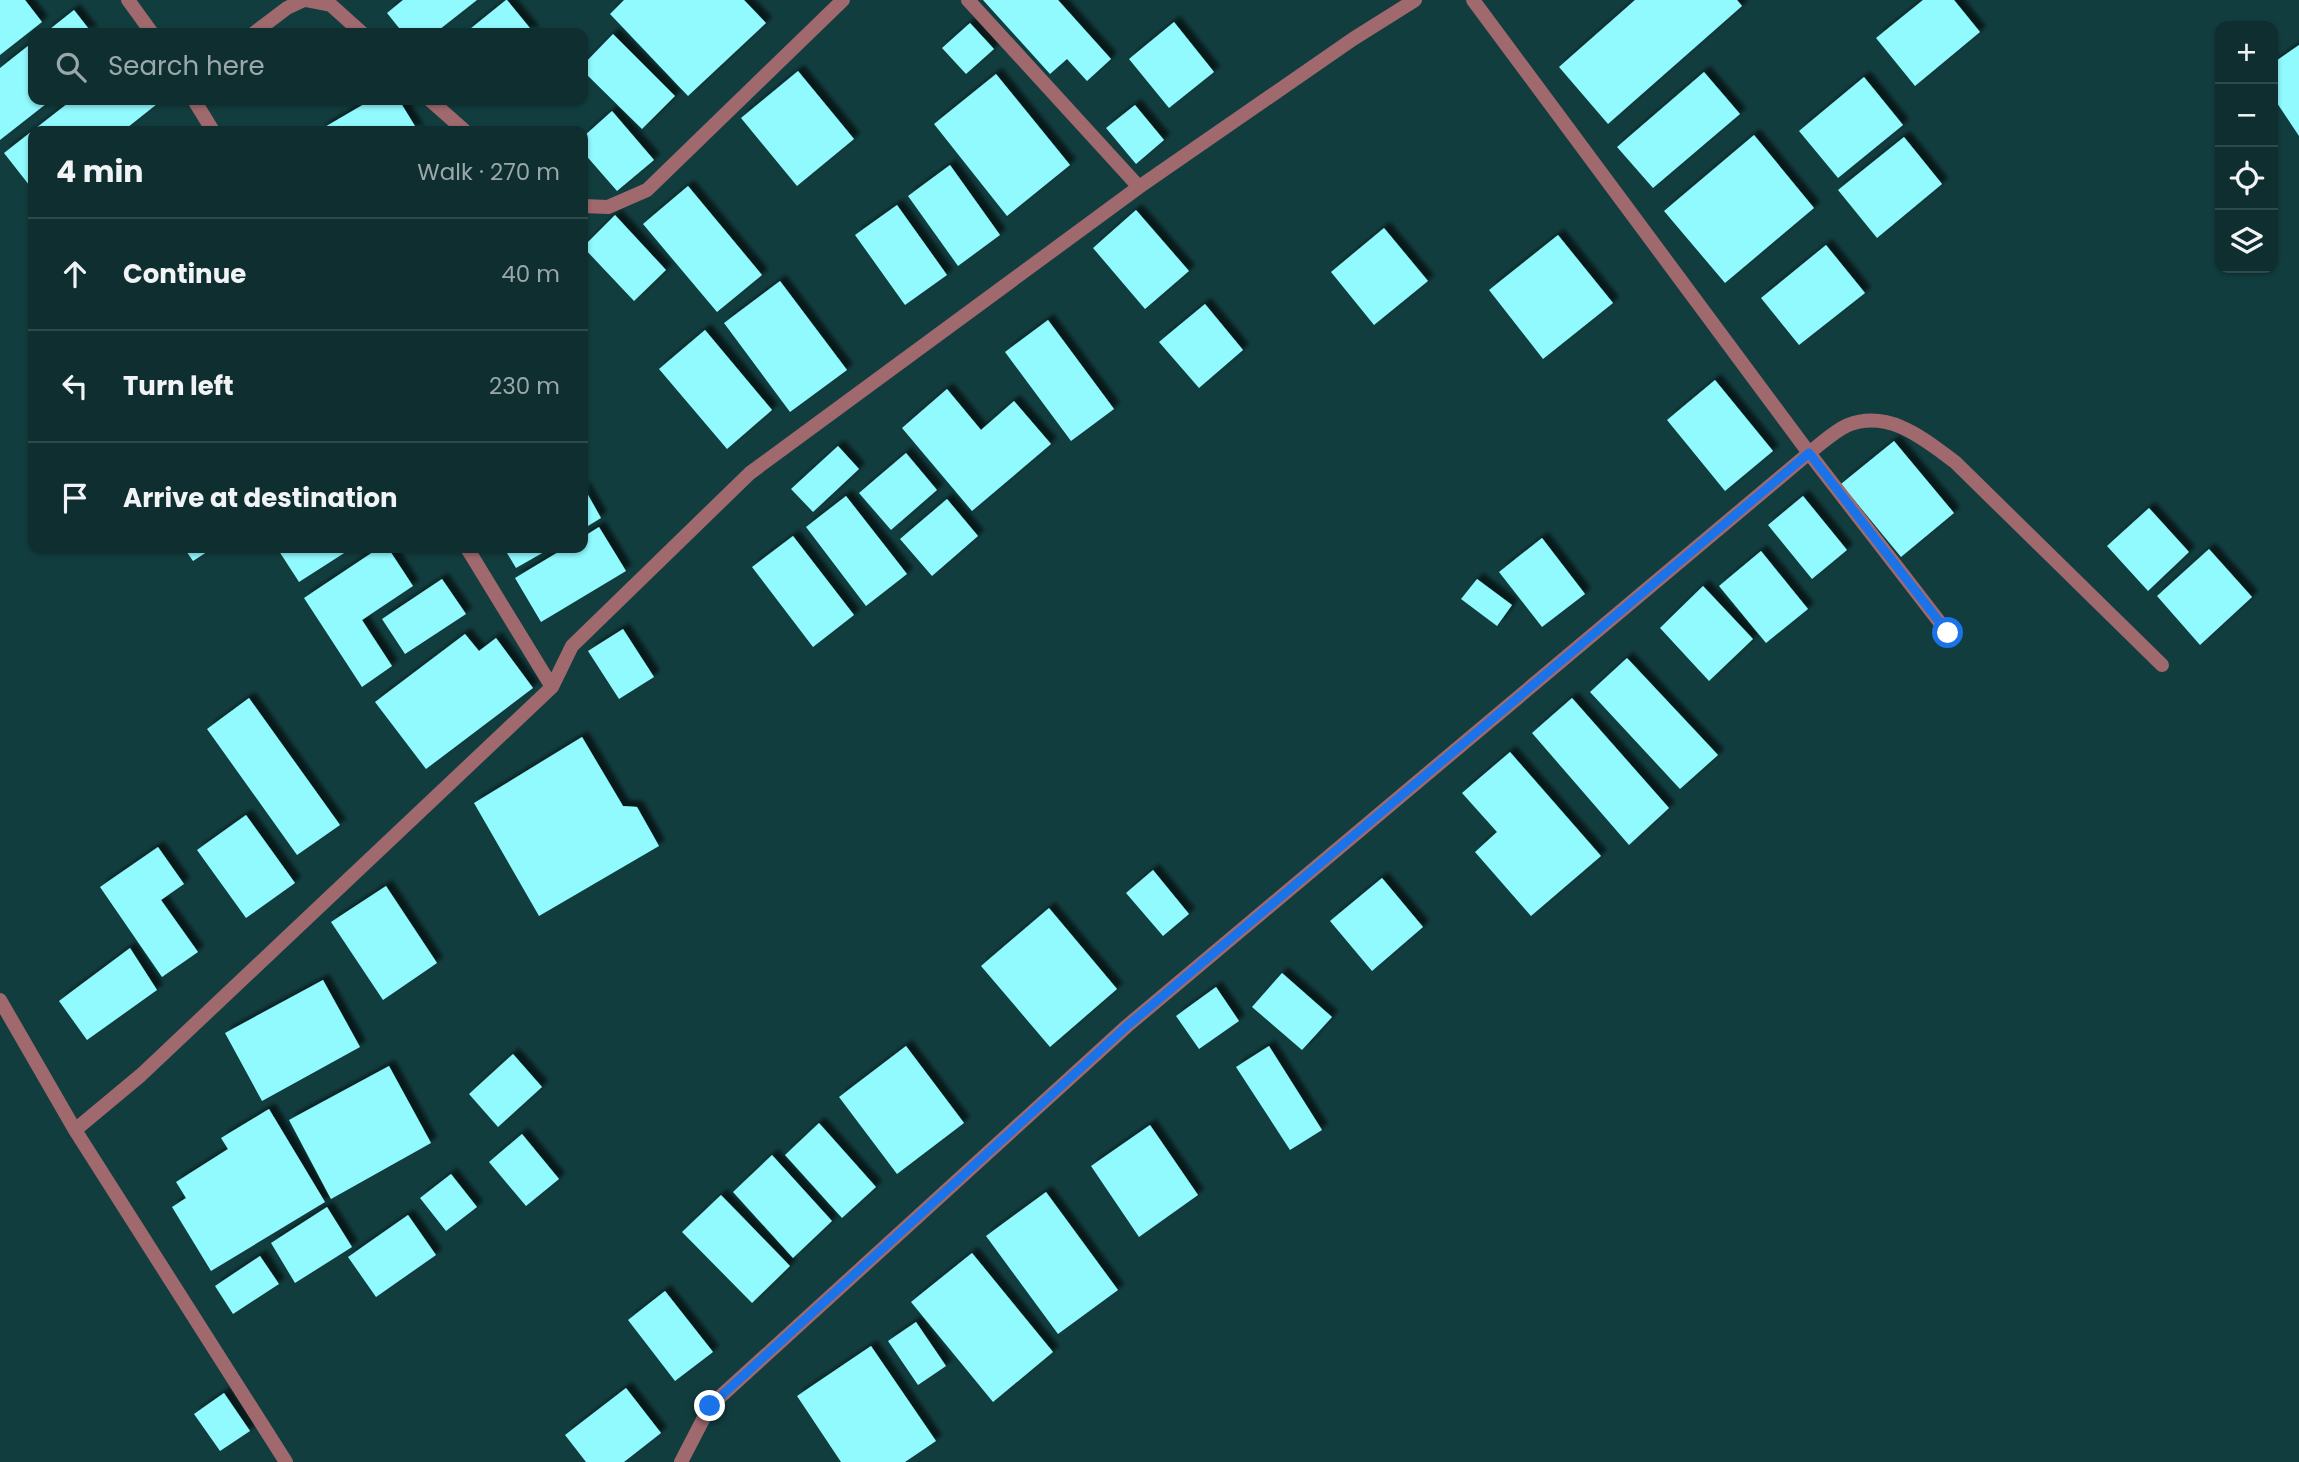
<!DOCTYPE html>
<html lang="en">
<head>
<meta charset="utf-8">
<style>
	:root { --surface:#0e2e2f; --page:#173637; --text:#f1f3f6; --muted:#9ba8aa; --line:#2e4a4b }
	body { margin:0; font-family:Poppins,sans-serif; background:var(--page); color:var(--text) }
	.controls { position:absolute; right:21px; top:21px; display:grid; overflow:hidden; border-radius:14px; box-shadow:0 2px 5px #0004 }
	.controls button { width:63px; height:63px; display:grid; place-items:center; padding:0; border:0; border-bottom:2px solid var(--line); background:var(--surface); color:var(--text); font:35px sans-serif }
	.stop { position:absolute; width:21px; height:21px; margin:-16px; border:5px solid #1a73e8; border-radius:50%; background:#fff }
	.stop.end { background:#1a73e8; border-color:#fff; box-shadow:0 2px 7px #0008 }
	.list { margin:0; padding:0; list-style:none }
	h2 { display:flex; justify-content:space-between; align-items:center; height:91px; margin:0; padding:0 28px; font-size:30px }
	h2 small { font-size:23px; font-weight:400; color:var(--muted) }
	.list li { display:grid; grid-template-columns:46px 1fr auto; gap:21px; align-items:center; box-sizing:border-box; height:112px; padding:0 28px; border-top:2px solid var(--line) }
	.list b { display:block; font-size:26px; white-space:nowrap }
	.list em { font-size:23px; font-style:normal; color:var(--muted) }
	.icon { flex:none; width:38px; height:38px; fill:none; stroke:currentColor; stroke-width:2; stroke-linecap:round; stroke-linejoin:round }
	.map { position:relative; flex:none; width:2299px; height:1462px; overflow:hidden }
	.search { position:absolute; background:var(--surface); box-shadow:0 2px 5px #0004; left:28px; top:28px; width:560px; height:77px; display:flex; align-items:center; gap:18px; box-sizing:border-box; padding:0 24px; border-radius:14px; color:var(--muted); font-size:26px }
	.panel { position:absolute; background:var(--surface); box-shadow:0 2px 5px #0004; left:28px; top:126px; width:560px; height:427px; border-radius:14px }
	.map>svg:first-child { display:block }
	.building { fill:#90faff; filter:url(#shadow) }
	.lines { fill:none; stroke-linecap:round; stroke-linejoin:round }
	.minor { stroke:#a0696d; stroke-width:14 }
	.route { stroke:#1a73e8; stroke-width:9 }
</style>
</head>
<body>
<div class="map">
<svg width="2299" height="1462" viewBox="0 0 2299 1462">
	<defs>
		<filter id="shadow"><feDropShadow dx="6" dy="-6" stdDeviation="2" flood-color="#0009"/></filter>
	</defs>
	<rect width="100%" height="100%" fill="#123d3f"/>
	<path class="building" d="M0 0H25L42 22 0 55Z
		M403 0H477L435 33H403L387 13Z
		M507 0 534 33H465L506 0Z
		M624 0H744L766 23 688 96 610 14Z
		M983 0H1058L1111 59 1087 81 1067 59 1050 74Z
		M1635 0H1737L1742 6 1608 124 1559 67Z
		M1923 0H1954L1980 32 1915 86 1876 38Z
		M74 10 92 33H45Z
		M1174 22 1214 72 1169 108 1129 59Z
		M970 23 994 49 966 74 942 48Z
		M613 34 675 96 642 129 583 71V65Z
		M33 42V100H51L0 140V68Z
		M2299 45V136L2273 97V63Z
		M798 71 854 139 797 186 741 118Z
		M1704 72 1740 114 1653 188 1617 147Z
		M996 74 1070 165 1007 216 934 124Z
		M1864 77 1903 125 1838 178 1799 131Z
		M72 100H154L157 104 123 131H33V190L4 153Z
		M371 100H399L418 131H318Z
		M1135 105 1164 140 1136 164 1106 128Z
		M612 111 654 160 617 191 583 152V137Z
		M1754 135 1814 208 1725 283 1664 211Z
		M1904 137 1942 184 1877 238 1838 190Z
		M950 165 1000 235 958 266 908 196Z
		M688 186 762 275 717 312 643 224Z
		M897 205 947 275 905 305 855 235Z
		M1136 210 1189 271 1145 309 1093 248Z
		M615 215 666 270 634 301 583 247Z
		M1384 228 1428 281 1374 325 1331 272Z
		M1558 235 1613 303 1543 359 1489 290Z
		M1826 245 1865 293 1799 345 1761 298Z
		M780 281 847 370 790 412 724 323Z
		M1205 304 1243 350 1199 388 1159 342Z
		M1048 320 1114 409 1071 441 1005 352Z
		M705 330 772 410 727 449 659 369Z
		M1715 380 1773 451 1725 491 1667 420Z
		M947 389 981 430 1014 401 1051 444 972 511 902 428Z
		M1894 441 1954 513 1901 557 1841 484Z
		M838 446 859 469 813 512 791 489Z
		M906 453 937 490 891 530 859 493Z
		M583 486 601 518 583 529Z
		M846 496 907 574 866 606 806 527Z
		M1803 496 1847 550 1812 579 1768 525Z
		M947 499 978 536 932 576 900 539Z
		M2149 508 2189 552 2148 591 2107 546Z
		M599 527 626 571 541 622 515 578 565 548H583V537Z
		M793 536 854 615 813 647 752 567Z
		M1542 538 1585 594 1542 627 1499 572Z
		M184 548H213L193 561Z
		M277 548H352L299 582Z
		M379 548H388L413 586 362 620 392 666 362 687 304 598Z
		M504 548H551L516 568Z
		M2209 549 2252 597 2200 645 2157 596Z
		M1761 551 1808 609 1766 643 1719 586Z
		M442 579 466 614 405 654 382 619Z
		M1477 579 1512 605 1497 626 1461 599Z
		M1703 586 1753 639 1709 681 1660 628Z
		M623 629 654 677 619 699 588 651Z
		M465 634 479 651 496 638 533 688 426 769 375 702Z
		M1627 658 1718 755 1680 789 1590 692Z
		M249 698 340 825 297 855 207 729Z
		M1572 698 1669 808 1629 845 1532 733Z
		M582 737 623 806 637 807 659 846 539 916 474 803Z
		M1510 752 1601 856 1531 916 1475 852 1497 832 1462 793Z
		M246 815 295 883 246 918 197 850Z
		M158 847 184 884 161 900 198 952 162 977 100 887Z
		M1153 870 1189 914 1163 936 1126 893Z
		M1382 878 1423 927 1372 971 1330 921Z
		M386 886 437 963 383 1000 331 922Z
		M1049 908 1117 989 1050 1047 981 966Z
		M130 948 157 990 87 1040 59 1001Z
		M1282 973 1332 1017 1302 1050 1252 1007Z
		M323 980 360 1047 262 1101 225 1033Z
		M1216 987 1239 1021 1199 1049 1176 1016Z
		M906 1046 964 1123 897 1174 839 1097Z
		M1269 1046 1322 1130 1290 1150 1236 1067Z
		M513 1054 542 1087 498 1127 469 1094Z
		M389 1066 431 1143 331 1199 289 1120Z
		M269 1109 325 1202 211 1271 172 1207 186 1198 176 1182 228 1149 221 1138Z
		M819 1123 876 1187 842 1218 785 1155Z
		M1150 1125 1198 1195 1139 1237 1091 1166Z
		M522 1134 559 1179 526 1206 489 1162Z
		M772 1155 832 1221 793 1258 733 1192Z
		M451 1174 477 1207 446 1231 420 1198Z
		M1046 1192 1118 1290 1058 1334 986 1236Z
		M721 1195 790 1266 752 1303 682 1232Z
		M327 1207 352 1247 295 1283 271 1243Z
		M408 1215 436 1255 376 1297 348 1257Z
		M972 1253 1053 1352 993 1402 911 1302Z
		M260 1256 279 1284 233 1314 215 1286Z
		M665 1291 713 1352 675 1381 628 1320Z
		M916 1322 946 1366 918 1385 888 1341Z
		M871 1346 936 1441 905 1462H841L797 1396Z
		M626 1388 661 1433 624 1462H586L565 1435Z
		M224 1393 250 1431 220 1451 194 1414Z"/>
	<g class="lines">
		<path class="minor" d="M128 0 152 33
			M305 0 331 5 362 33
			M968 0 1139 187
			M1473 0 1809 453 1948 633
			M254 33 287 8 304 0
			M194 100 213 131
			M430 100 465 131
			M583 206 608 207 647 190 843 0
			M467 548 552 687
			M0 1000 75 1130 286 1462
			M75 1130 141 1075 552 687 572 646 750 473 1139 187 1353 39 1415 0
			M681 1462 710 1406 1127 1026 1809 453C1821 444 1834 431 1848 425 1889 409 1924 439 1955 462L2162 665"/>
	</g>
	<g class="lines">
		<path class="route" d="M710 1406 1127 1026 1809 453 1948 633"/>
	</g>
</svg>
<div class="controls">
<button>+</button>
<button>−</button>
<button><svg class="icon" aria-label="locate" viewBox="0 0 24 24"><circle cx="12" cy="12" r="6"/><path d="M12 2v4M12 18v4M2 12h4M18 12h4"/></svg></button>
<button><svg class="icon" aria-label="layers" viewBox="0 0 24 24"><path d="M12 4l9 5-9 5-9-5zM3 14l9 5 9-5"/></svg></button>
</div>
<div class="stop" style="left:1948px;top:633px"></div>
<div class="stop end" style="left:710px;top:1406px"></div>
<div class="search"><svg class="icon" aria-label="search" viewBox="0 0 24 24"><circle cx="10" cy="10" r="6"/><path d="M15 15l6 6"/></svg>Search here</div>
<section class="panel">
<h2>4 min<small>Walk · 270 m</small></h2>
<ul class="list">
<li><svg class="icon" aria-label="ahead" viewBox="0 0 24 24"><path d="M12 20V5M6 11l6-6 6 6"/></svg><div><b>Continue</b></div><em>40 m</em></li>
<li><svg class="icon" aria-label="left" viewBox="0 0 24 24"><path d="M17 20v-9H6M10 6l-5 5 5 5"/></svg><div><b>Turn left</b></div><em>230 m</em></li>
<li><svg class="icon" aria-label="arrive" viewBox="0 0 24 24"><path d="M6 21V4h12l-3 4 3 4H6"/></svg><div><b>Arrive at destination</b></div></li>
</ul>
</section>
</div>
</body>
</html>
